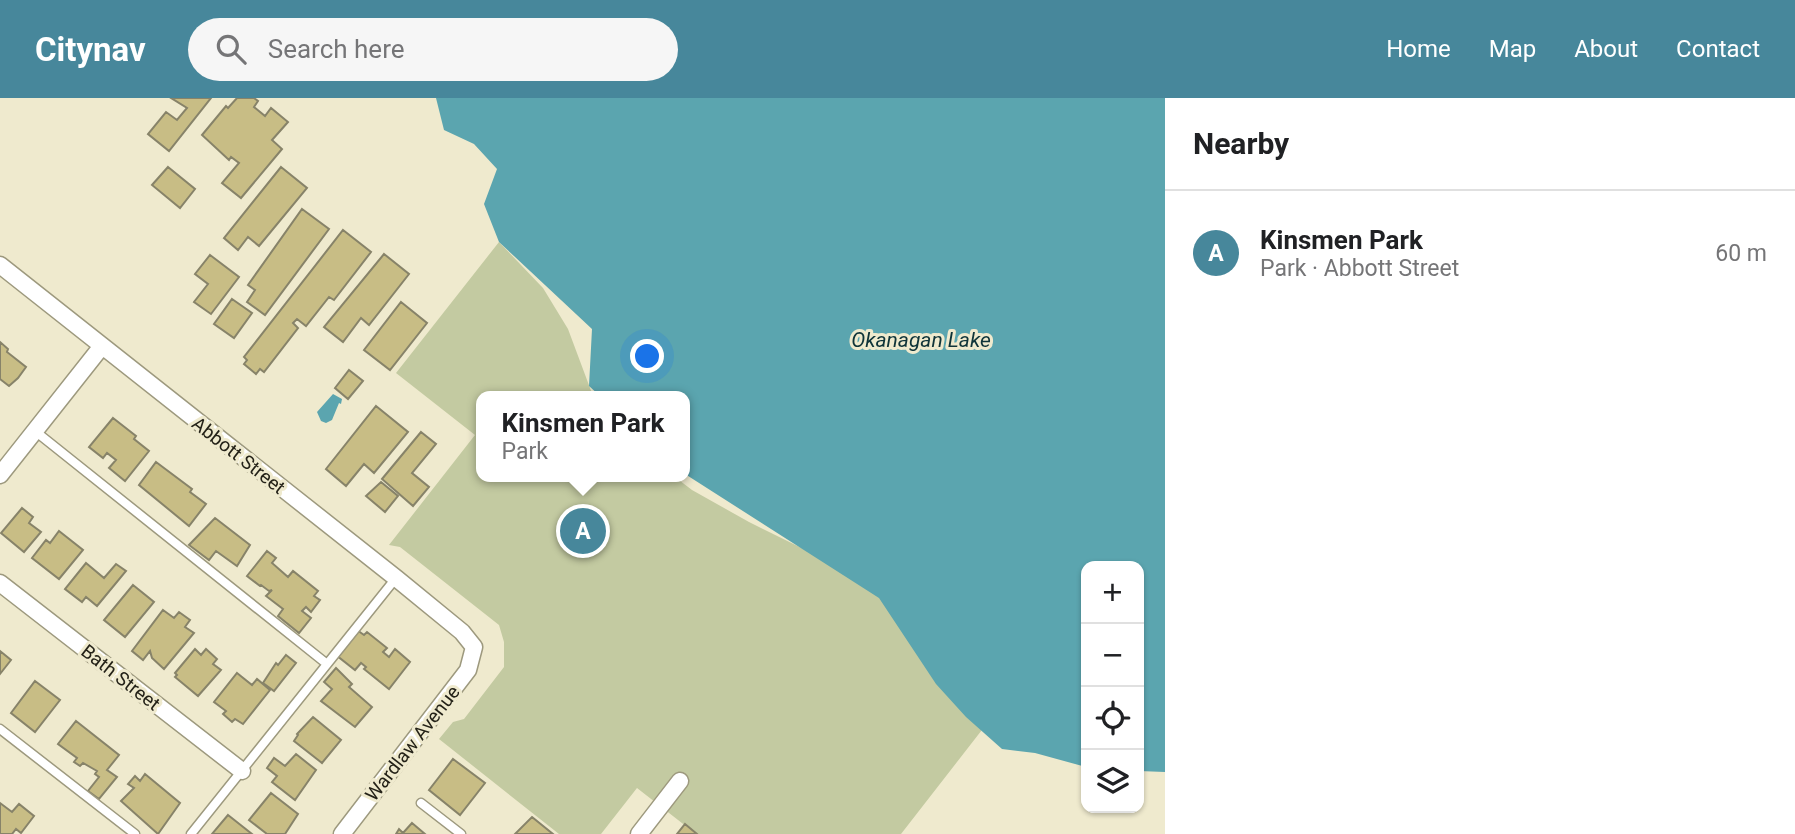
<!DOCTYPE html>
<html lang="en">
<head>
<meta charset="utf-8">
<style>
	:root { --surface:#fff; --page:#f6f6f6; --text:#202124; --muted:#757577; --line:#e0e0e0; --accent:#47879b }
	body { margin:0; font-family:Roboto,sans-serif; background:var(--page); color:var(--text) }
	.controls { position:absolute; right:21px; bottom:21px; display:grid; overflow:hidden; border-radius:14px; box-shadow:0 2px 5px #0004 }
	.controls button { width:63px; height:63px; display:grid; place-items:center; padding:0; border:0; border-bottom:2px solid var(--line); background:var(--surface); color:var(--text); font:35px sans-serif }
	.you { position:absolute; left:648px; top:259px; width:24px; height:24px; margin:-18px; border:5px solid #fff; border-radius:50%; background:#1a73e8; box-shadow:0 0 0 10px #1a73e833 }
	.badge { display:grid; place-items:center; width:46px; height:46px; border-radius:50%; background:var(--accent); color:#fff; font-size:23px; font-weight:700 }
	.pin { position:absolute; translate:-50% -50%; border:4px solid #fff; box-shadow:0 2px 7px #0006 }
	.popup { position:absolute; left:476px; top:293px; width:214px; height:91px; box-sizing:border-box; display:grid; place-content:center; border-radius:14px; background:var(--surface); filter:drop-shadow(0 2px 5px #0005); font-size:23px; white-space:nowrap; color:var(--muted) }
	.popup b { font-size:26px; color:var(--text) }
	.popup::after { content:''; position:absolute; left:50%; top:100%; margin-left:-14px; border:14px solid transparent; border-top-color:var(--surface) }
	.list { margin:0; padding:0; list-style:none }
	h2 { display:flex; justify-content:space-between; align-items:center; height:91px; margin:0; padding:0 28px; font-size:30px }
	h2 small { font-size:23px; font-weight:400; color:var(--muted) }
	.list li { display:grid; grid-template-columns:46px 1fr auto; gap:21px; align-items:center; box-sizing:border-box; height:126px; padding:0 28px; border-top:2px solid var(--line) }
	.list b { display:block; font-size:26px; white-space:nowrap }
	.list p { margin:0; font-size:23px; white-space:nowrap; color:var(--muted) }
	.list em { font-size:23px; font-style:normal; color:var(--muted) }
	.icon { flex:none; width:38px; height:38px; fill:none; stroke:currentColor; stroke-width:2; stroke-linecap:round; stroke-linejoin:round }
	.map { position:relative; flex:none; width:1165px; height:736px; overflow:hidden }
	header { display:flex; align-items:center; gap:42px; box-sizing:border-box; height:98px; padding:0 35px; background:var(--accent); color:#fff }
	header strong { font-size:33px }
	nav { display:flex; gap:38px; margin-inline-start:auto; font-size:24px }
	.search { width:490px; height:63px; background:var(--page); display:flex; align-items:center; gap:18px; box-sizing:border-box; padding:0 24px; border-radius:38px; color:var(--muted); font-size:26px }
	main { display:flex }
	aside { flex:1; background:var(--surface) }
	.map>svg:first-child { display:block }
	.green { fill:#c3caa1 }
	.water { fill:#5ba5af }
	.building { fill:#c8bd85; stroke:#878369; stroke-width:2 }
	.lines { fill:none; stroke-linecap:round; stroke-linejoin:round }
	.lane-casing { stroke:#9d997e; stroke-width:11 }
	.street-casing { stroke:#9d997e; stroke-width:19 }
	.lane { stroke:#fff; stroke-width:8 }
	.street { stroke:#fff; stroke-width:16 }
	.labels { text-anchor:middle; stroke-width:6; stroke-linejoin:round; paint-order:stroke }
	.street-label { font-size:19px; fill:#242218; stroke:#efeace }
	.water-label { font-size:21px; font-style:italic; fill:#0f3439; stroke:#efeace }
</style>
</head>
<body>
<header>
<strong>Citynav</strong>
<div class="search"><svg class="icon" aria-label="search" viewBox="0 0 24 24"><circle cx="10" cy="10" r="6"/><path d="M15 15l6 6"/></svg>Search here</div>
<nav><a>Home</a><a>Map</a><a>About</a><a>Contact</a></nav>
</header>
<main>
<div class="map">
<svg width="1165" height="736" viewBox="0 0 1165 736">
	<rect width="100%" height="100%" fill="#efeace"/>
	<path class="green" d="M499 144 543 190 568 231 593 298H482V379H675L692 392 749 424 891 494 992 619 901 736H696L637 690 601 736H559L439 641 453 624 464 621 504 569V544L499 527 400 449 389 447 475 337 396 275Z"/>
	<path class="water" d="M436 0H1165V674L1139 673V468H1086V669L1035 655 1002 651 966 619 936 586 879 500 685 376 684 298H600L589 288 592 231 499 144 484 106 497 71 474 46 444 32Z
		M333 296 342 301 341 306 339 305 332 322 326 325 321 323 317 314Z"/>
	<path class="building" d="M171 0H211L169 53 148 36 166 14 177 22 187 10Z
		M237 0H254L258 3 254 9 265 18 271 10 288 24 272 42 282 51 241 100 222 85 239 65 231 59 229 62 202 37 226 8 228 10Z
		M168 69 195 91 180 110 152 87Z
		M281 69 307 90 259 148 248 139 238 152 224 140Z
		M302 111 329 131 265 217 247 204 255 192 248 187Z
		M343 132 371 154 334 202 329 199 306 228 297 221 293 225 298 230 264 274 260 271 256 276 244 266 247 262 244 259Z
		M384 156 409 176 369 227 361 220 343 244 324 229Z
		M210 157 239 179 211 216 194 204 208 186 195 176Z
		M232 201 252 215 234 240 214 226Z
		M401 204 427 225 390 272 364 252Z
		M0 244 8 251 7 254 26 269 18 280 9 288 0 281Z
		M349 272 363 283 348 301 335 290Z
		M376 308 408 334 374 375 364 366 346 388 326 371Z
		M113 320 136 338 134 341 149 353 125 383 109 370 116 362 107 355 103 360 89 349Z
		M421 334 436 346 412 375 429 389 413 408 382 381Z
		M156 364 192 391 190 394 206 406 189 428 139 387Z
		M381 384 398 398 385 414 366 398Z
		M22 410 33 419 29 425 41 434 24 454 1 435Z
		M215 420 250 447 237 468 216 453 209 462 189 447Z
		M59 433 83 452 59 481 32 460 46 442 50 445Z
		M267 453 276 460 272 465 288 479 293 473 318 493 314 498 320 502 311 514 306 509 302 513 311 520 299 535 278 518 283 511 266 498 272 492 269 493 261 487 260 488 247 478Z
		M86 465 104 480 116 466 126 473 97 508 86 499 82 504 65 491Z
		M133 487 154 504 125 539 104 522Z
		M163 512 174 520 179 514 190 522 185 529 194 535 164 571 152 560 150 553 143 562 132 553Z
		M357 532 364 537 367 534 387 550 383 554 389 559 395 551 410 564 389 591 364 571 366 569 361 565 355 572 336 557Z
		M195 551 201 557 206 551 217 561 213 566 221 572 198 598 175 579 177 577 175 575Z
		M0 553 11 562 0 576Z
		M286 557 296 565 274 593 263 585 276 565 278 567Z
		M336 570 352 586 349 589 372 609 355 629 321 603 332 591 324 584Z
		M237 575 252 587 257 581 270 592 243 626 235 621 232 624 223 616 226 613 214 604Z
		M35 583 60 602 35 634 11 615Z
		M313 619 341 642 322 665 294 643 298 637 297 636Z
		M76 623 119 657 107 672 117 679 99 701 88 693 99 679 95 676 97 673 83 665 80 668 74 664 77 660 58 646Z
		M296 656 316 672 295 702 272 684 277 678 267 670 274 660 285 668Z
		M453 661 485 685 460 717 429 692Z
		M145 676 180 705 158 736 121 703 134 690 128 686 135 678 140 683Z
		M271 695 298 716 285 736H267L249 722Z
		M0 705 12 714 19 706 34 718 21 735 16 731 12 736H0Z
		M228 717 252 736H212Z
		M532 719 553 736H515Z
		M412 725 425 736H396L399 731 403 735Z
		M685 726 697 736H677Z"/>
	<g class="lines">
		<defs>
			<path id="lane" d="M35 333 327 566
				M0 631 135 736
				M421 705 461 736
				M191 736 396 480"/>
			<path id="street" d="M0 167 396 480 462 534 474 549 468 572 342 736
				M0 377 102 248
				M0 485 242 673
				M639 736 680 683"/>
		</defs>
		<use href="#lane" class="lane-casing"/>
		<use href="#street" class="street-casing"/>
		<use href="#lane" class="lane"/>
		<use href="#street" class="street"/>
	</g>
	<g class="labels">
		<g class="street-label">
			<text transform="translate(239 357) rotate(38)" y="7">Abbott Street</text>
			<text transform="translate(121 579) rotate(38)" y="7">Bath Street</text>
			<text transform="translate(412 645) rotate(-52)" y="7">Wardlaw Avenue</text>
		</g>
		<g class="water-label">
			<text x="921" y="249">Okanagan Lake</text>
		</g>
	</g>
</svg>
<div class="controls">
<button>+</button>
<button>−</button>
<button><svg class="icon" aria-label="locate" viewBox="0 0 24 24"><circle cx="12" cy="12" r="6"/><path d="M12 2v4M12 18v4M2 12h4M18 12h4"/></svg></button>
<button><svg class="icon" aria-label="layers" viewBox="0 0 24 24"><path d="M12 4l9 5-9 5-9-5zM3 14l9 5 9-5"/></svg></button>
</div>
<div class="you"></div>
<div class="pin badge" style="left:583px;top:433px">A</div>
<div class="popup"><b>Kinsmen Park</b>Park</div>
</div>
<aside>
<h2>Nearby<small></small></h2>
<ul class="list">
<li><span class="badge">A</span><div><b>Kinsmen Park</b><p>Park · Abbott Street</p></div><em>60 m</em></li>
</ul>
</aside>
</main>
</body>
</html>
